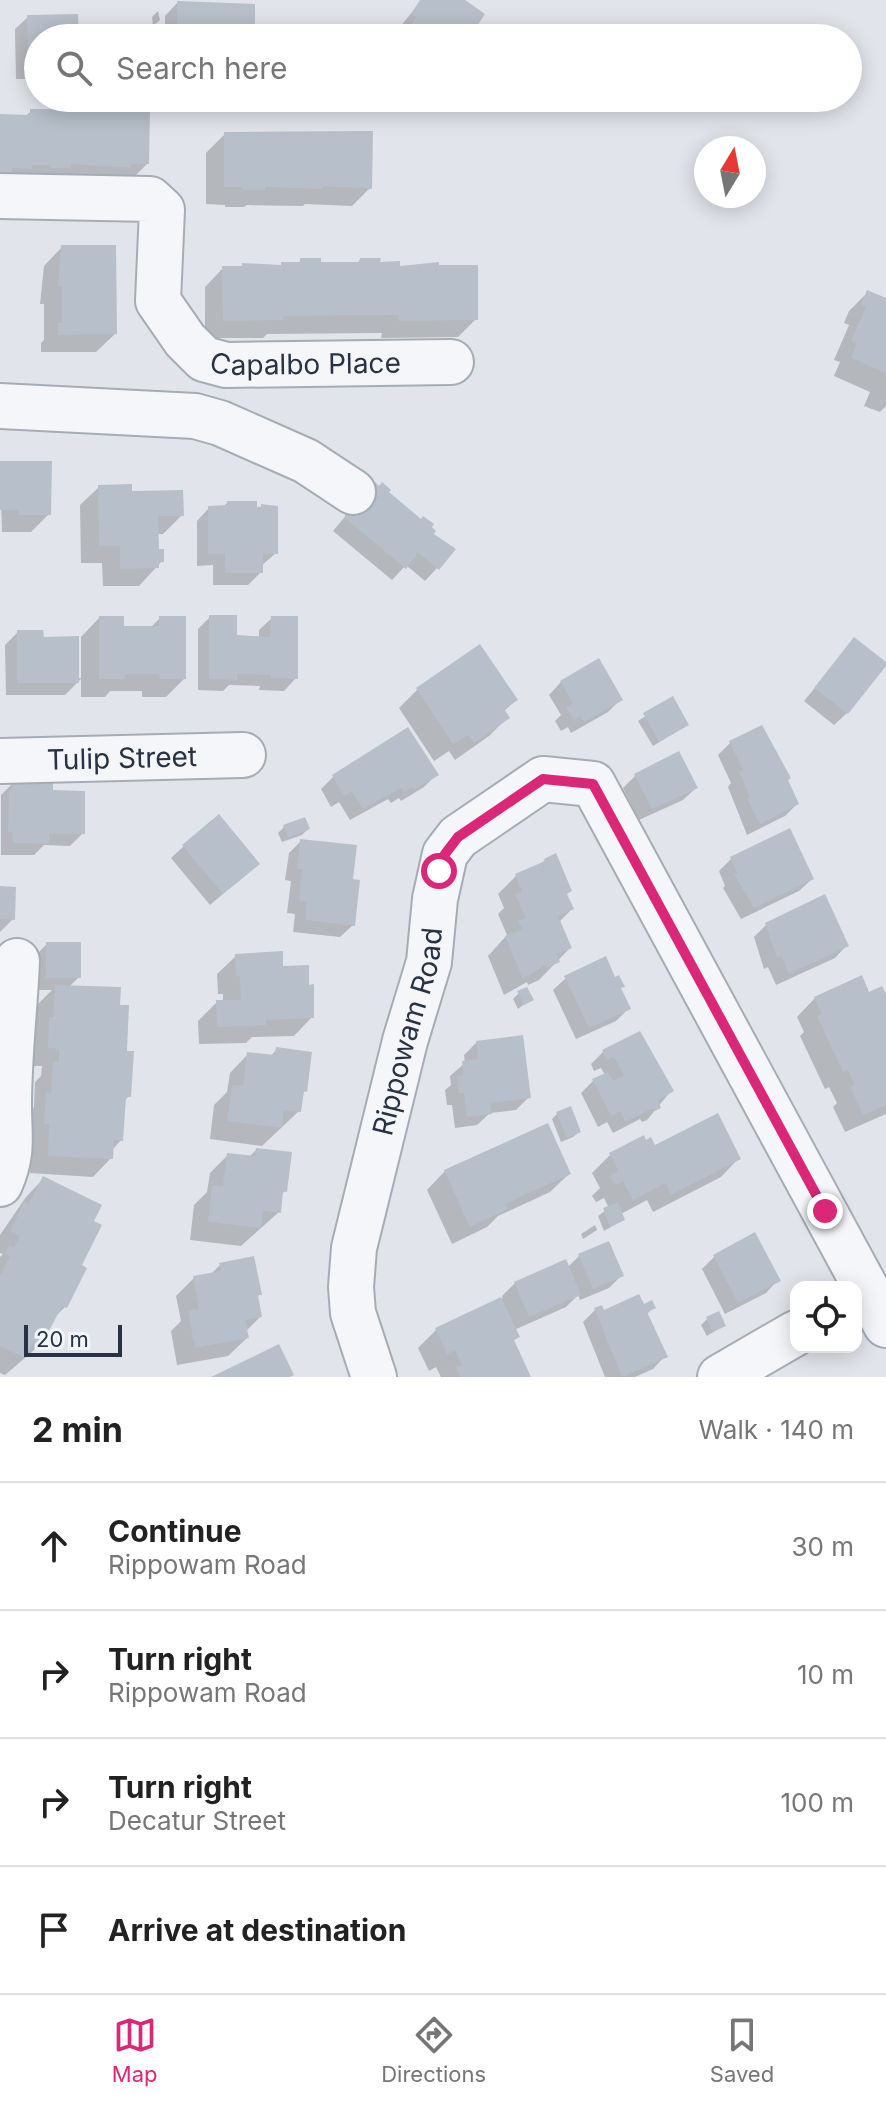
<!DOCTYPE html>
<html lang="en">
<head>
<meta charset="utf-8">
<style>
	:root { --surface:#fff; --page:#f6f6f6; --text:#222; --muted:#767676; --line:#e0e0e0; --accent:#db2777 }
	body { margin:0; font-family:Inter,sans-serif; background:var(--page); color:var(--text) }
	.controls { position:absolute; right:24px; bottom:24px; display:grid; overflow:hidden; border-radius:16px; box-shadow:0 4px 20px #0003 }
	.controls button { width:72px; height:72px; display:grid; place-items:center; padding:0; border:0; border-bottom:2px solid var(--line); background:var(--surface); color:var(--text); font:40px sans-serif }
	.compass { position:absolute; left:694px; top:136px; width:72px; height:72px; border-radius:50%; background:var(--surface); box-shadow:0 4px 20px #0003; rotate:10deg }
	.scale { position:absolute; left:24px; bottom:20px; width:98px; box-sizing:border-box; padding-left:8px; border:4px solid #273345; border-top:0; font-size:22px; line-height:28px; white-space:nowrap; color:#273345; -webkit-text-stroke:6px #f1f4f8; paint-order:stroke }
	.stop { position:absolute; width:24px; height:24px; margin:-18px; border:6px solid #db2777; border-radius:50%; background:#fff }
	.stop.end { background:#db2777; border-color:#fff; box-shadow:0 2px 8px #0008 }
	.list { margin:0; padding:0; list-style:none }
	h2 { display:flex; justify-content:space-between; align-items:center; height:104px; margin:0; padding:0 32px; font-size:34px }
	h2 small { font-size:26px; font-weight:400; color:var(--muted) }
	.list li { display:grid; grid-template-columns:52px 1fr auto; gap:24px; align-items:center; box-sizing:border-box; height:128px; padding:0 32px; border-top:2px solid var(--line) }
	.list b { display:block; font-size:30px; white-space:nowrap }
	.list p { margin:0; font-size:26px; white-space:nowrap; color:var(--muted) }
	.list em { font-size:26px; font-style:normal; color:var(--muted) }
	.icon { flex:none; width:44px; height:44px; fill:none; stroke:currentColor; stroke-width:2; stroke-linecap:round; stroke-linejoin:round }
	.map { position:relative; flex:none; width:886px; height:1377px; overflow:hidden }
	.search { position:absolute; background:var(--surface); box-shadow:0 4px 20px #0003; left:24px; right:24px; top:24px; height:88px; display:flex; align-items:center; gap:20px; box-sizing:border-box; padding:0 28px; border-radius:44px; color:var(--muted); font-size:30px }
	.sheet { height:616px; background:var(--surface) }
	nav { display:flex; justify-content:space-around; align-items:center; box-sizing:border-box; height:112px; border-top:2px solid var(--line); background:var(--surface); font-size:22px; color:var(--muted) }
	nav a { display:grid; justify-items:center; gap:4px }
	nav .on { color:var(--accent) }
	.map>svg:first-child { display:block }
	.shadow { fill:#0003 }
	.building { fill:#b7bfca }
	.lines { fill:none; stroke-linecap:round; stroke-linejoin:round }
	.minor-casing { stroke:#a5acb6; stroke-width:48 }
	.minor { stroke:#f4f6f9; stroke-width:44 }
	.route { stroke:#db2777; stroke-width:10 }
	.labels { text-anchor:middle; stroke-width:6; stroke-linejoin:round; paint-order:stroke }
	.street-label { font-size:28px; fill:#273345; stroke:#f1f4f8 }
</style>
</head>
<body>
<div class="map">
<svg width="886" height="1377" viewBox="0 0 886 1377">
	<rect width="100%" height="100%" fill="#e1e5eb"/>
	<path class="shadow" d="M422 0H462L466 38H400L405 30 400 27Z
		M177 3 253 38H165V16Z
		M158 11 160 20 153 26 152 17Z
		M28 17 77 38H38V79H16L15 29Z
		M31 111 147 164 129 182 0 187V116L25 117Z
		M225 134 370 188 352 206 305 204 303 206 247 205 244 207H225V205L206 204V153Z
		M62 247 115 334 96 352H41V343L44 340V304H40L44 266Z
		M301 260 319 264H357L360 260 398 268 476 319 458 337 381 338 382 333 267 334 263 338H205V287L223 268H239L243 265 279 267 282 264H297Z
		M868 292 886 300V406L880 412 864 406 870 392 834 376 840 362 834 360 849 325 844 323 849 311Z
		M0 463 49 514 31 532H2Z
		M99 487 130 493 182 515 163 534H156L157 551 162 561 139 586H103L102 563H81L80 505Z
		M386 493 421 521 437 568 425 581 406 565 392 580 333 531 358 501Z
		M227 503 255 509 262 506 276 553 261 566V572L248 585H213V565L197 566V521L209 508 223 507Z
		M210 617 235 637 259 638V630L272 618 296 678 284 691 259 690 260 686 229 685 223 691 198 690V629Z
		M99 618 122 628H150L160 618 184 679 166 697H142V691H110L105 697H81V679L65 695H6L5 645 18 632 42 639 77 678H81V637Z
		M854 640 847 713 834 725 804 701Z
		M480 647 516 700 503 712 507 718 489 736 455 760 449 751 434 761 399 708 417 690Z
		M561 682 621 699 608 712 571 733 568 727 561 731 555 721 561 715 549 695Z
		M672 699 687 725 653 746 638 721Z
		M730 743 786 781 797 804 785 816 747 835 728 787 731 783 718 755Z
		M436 775 424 787 401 801 399 798 391 803 388 799 350 820 339 802 331 807 321 789 333 777Z
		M635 776 696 788 683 800 639 820 623 788Z
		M13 783 51 792 83 833 70 846 44 845 34 855H1V795Z
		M284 827 308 829 302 835 282 842 278 833Z
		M301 841 351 881 353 925 340 937 293 932 295 914 287 913 291 881 285 880 289 853Z
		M184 846 258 864 210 905 171 858Z
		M731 859 812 879 799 891 741 919 723 888 725 886 719 871Z
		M545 860 572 909 559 922 570 948 539 980 528 985 527 982 504 995 488 956 507 935 498 914 504 908 498 894 516 876 539 866Z
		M0 888 13 919 0 932Z
		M766 925 847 945 835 958 776 985 768 967 764 969 754 937Z
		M47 944 79 977 69 987 118 1007 129 1096 123 1102 121 1140 112 1150 111 1158 93 1177 30 1173 32 1141 27 1142 28 1113 34 1107 35 1082 41 1076 42 1066H30L31 1037 36 1033 37 1005 52 990H34L35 956Z
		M236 956 281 968 312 1017 294 1036 252 1037 246 1043 199 1044 198 1021 217 1002H223V994H218L217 974Z
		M566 978 619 989 629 1008 616 1021 576 1039 553 990Z
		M519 993 531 999 518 1009 513 999Z
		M815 998 886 999V1114L845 1132 833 1107 837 1103 829 1087 825 1089 800 1036 804 1032 797 1017Z
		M639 1034 671 1091 647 1120 642 1122 640 1119 613 1133 607 1122 598 1127 581 1093 593 1081 605 1075 601 1068 594 1071 591 1064 603 1052Z
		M477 1042 529 1097 516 1110 490 1113 477 1125 455 1128 452 1105H447L445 1090 451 1085 450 1076 465 1063 464 1055Z
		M277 1049 305 1091 301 1095 299 1111 262 1146 210 1139 214 1105 227 1092 230 1073 248 1054 270 1057Z
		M558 1113 579 1132 573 1137 561 1142 552 1119Z
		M645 1142 654 1148 739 1158 721 1177 653 1212 647 1200 621 1214 623 1220 604 1231 598 1216 609 1208 604 1198 596 1202 592 1196 600 1188 592 1173 610 1155Z
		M256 1150 285 1191 281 1195 279 1212 241 1246 190 1240 194 1205 207 1192 210 1173 228 1155 249 1157Z
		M445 1171 569 1174 550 1192 498 1216 487 1227 452 1244 427 1190Z
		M44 1178 65 1307 53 1319 40 1345 5 1375 0 1373V1257L3 1254 0 1253V1235L26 1197Z
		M595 1225 597 1230 583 1239 581 1234Z
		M754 1235 778 1280 766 1293 725 1314 702 1269 714 1257Z
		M579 1256 621 1276 609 1288 580 1300 578 1295 566 1307 514 1330 517 1337 512 1342 529 1377H441L436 1367 429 1371 418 1348 436 1330 503 1298 502 1296 515 1283 567 1268Z
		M220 1265 260 1294 257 1297 260 1317 245 1332 247 1338 228 1356 177 1365 171 1331 181 1321 176 1296 194 1278 210 1275Z
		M643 1307 653 1308 646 1315 665 1356 653 1369 635 1377H605L583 1322 595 1310 603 1313Z
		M707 1319 723 1326 707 1336 701 1325Z"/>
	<path class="building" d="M420 0H465L485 14 469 38H413L405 33 416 17 411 14Z
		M177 1 255 4V38H177Z
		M78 14 79 38H38V67H28L27 15Z
		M30 109 150 110 149 164H131L130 168 71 164V168H50V165H32V169L12 168V172H0V114L30 115Z
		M373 131 372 189 323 186V189L265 187V190H243V187H224V132Z
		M61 245H116L117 334 58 335V323H62V286H58Z
		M300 258H321V262H359L360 258H381L380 262 400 261V266L439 262V265H478V320L399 321V315L283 316V320L223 321 222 266H242V263L281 265V262H300Z
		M867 290 886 298V373L851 358 857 343 851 341 866 307 861 305Z
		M0 461H52L51 515H19V510H0Z
		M375 482 379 486 382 482 391 490 389 492 421 519 423 516 434 524 432 527 436 531 434 534 456 549 439 570 418 553 406 569 345 518V514L357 498 360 501Z
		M132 484V491L183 490 184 516H158L159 549H164V562H159V568L120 569V546H99L98 485Z
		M227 501H257V507H261V504L278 506V554H263V573H225V554H208V506L227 505Z
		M209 615H237V635L270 637 271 616H298V679L271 678V675L237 674V680L209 679Z
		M99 616H124V626H159V616H186V679H160L159 674H125V679H99Z
		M17 630H43L44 637 79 636V683H17Z
		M854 637 886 662V666L848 714 814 688Z
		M480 644 518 700 504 709 510 718 474 743 468 735 453 744 416 688Z
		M599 658 623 700 584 722 581 716 574 720 566 707 573 703 560 681Z
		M673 696 689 725 659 742 643 713Z
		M762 725 791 778 788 780 799 804 760 824 747 799 750 797 739 772 743 770 729 741Z
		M408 727 439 775 414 790 412 787 404 792 401 788 363 809 352 791 344 796 332 775Z
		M679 751 698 788 652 809 634 774Z
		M12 781H53V790L85 791V834H49V844L13 843 12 832H8L9 790H12Z
		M219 814 260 864 223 894 182 845Z
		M305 817 310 829 288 838 283 825Z
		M790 828 814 879 754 908 734 874 737 873 730 857Z
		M300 839 357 845 353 879 360 880 355 926 305 920 306 902 299 901 302 869H297Z
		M556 853 572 891 567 894 574 909 558 916 572 948 557 954 560 962 546 968 545 965 523 979 505 936 522 929 518 921 526 918 515 894 522 891 515 874 545 861 544 859Z
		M0 886 16 887 15 920 0 919Z
		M825 894 849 946 789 974 781 956 777 958 765 923Z
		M46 942H81V978H46Z
		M283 951V966L309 965V985L314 984V1018L266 1020V1025L217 1027 216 1000H241L240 976 236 977 235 954Z
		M606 956 615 977 619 975 625 987 621 988 631 1009 589 1028 564 976Z
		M862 975 869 992 882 986 886 994V1105L863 1115 850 1087 855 1085 848 1070 843 1072 817 1016 822 1014 814 997Z
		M55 985 121 987 120 1005H129L127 1051H134L131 1097H126L123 1141 114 1140 113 1159 48 1156 49 1124H44L46 1092 51 1093 53 1062H59V1049L48 1048 49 1017H53Z
		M527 987 534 1000 524 1005 517 991Z
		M640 1031 674 1091 658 1100 661 1108 655 1111 653 1108 625 1122 620 1111 611 1116 592 1079 608 1072 613 1081 624 1076 614 1057 607 1060 602 1050Z
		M523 1035 531 1098 490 1103 492 1114 467 1117 464 1093H459L457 1076 463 1075 462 1061 478 1059 476 1041Z
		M276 1047 312 1052 307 1092 304 1091 301 1112 284 1110 282 1128 227 1121 232 1085 243 1086 247 1052 275 1055Z
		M571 1106 581 1132 567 1138 556 1112Z
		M718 1113 741 1159 671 1195 666 1183 633 1200 623 1181 615 1185 610 1176 618 1171 609 1153 644 1135 646 1140 651 1137 655 1145Z
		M548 1123 571 1174 505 1204 508 1209 470 1227 444 1170Z
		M256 1148 292 1152 287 1192 283 1191 281 1213 263 1211 261 1228 208 1222 212 1185 223 1186 227 1153 255 1156Z
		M43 1176 102 1205 94 1221 102 1225 82 1265 87 1268 67 1308 62 1306 41 1346 33 1342 25 1358 0 1346V1276L10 1256 5 1254 9 1245 14 1247 20 1236 10 1231 24 1202 29 1204Z
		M618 1202 625 1220 610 1227 603 1208Z
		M755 1232 781 1281 738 1303 713 1255Z
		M609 1241 624 1276 593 1289 578 1254Z
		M254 1256 262 1295H258L262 1317 245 1320 249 1338 195 1348 188 1311 199 1309 193 1276 221 1271 219 1263Z
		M566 1259 581 1295 529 1317 514 1282Z
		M639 1294 644 1304 652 1300 656 1308 647 1312 668 1357 622 1377 594 1308 602 1305 604 1310Z
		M501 1297 520 1337 514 1340 531 1377H460L456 1367 462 1365 455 1350 447 1354 435 1328Z
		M719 1311 726 1326 713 1332 706 1317Z
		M279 1344 294 1375 290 1377H211Z"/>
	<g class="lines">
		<defs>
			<g id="minor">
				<path id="s1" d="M0 196 150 199 162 210 158 301 185 340 204 359 226 365 451 362"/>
				<path d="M0 406 195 416 220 423 306 461 353 492"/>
				<path id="s2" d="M0 761 243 755"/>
				<path d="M0 1184C14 1153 9 1136 9 1105 9 1057 15 1009 17 961"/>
				<path id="s3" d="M374 1377 353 1313 351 1287 354 1248 405 1041 429 962 435 899 445 854 458 837 543 779 593 784 886 1325"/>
				<path d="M720 1377 796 1333"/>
			</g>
		</defs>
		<use href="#minor" class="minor-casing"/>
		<use href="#minor" class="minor"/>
	</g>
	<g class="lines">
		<path class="route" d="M439 871 445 854 458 837 543 779 593 784 825 1211"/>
	</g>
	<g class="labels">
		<g class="street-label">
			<text dy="10" stroke="none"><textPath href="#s1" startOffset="434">Capalbo Place</textPath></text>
			<text dy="10" stroke="none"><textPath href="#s2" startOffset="122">Tulip Street</textPath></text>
			<text dy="10" stroke="none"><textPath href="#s3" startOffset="356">Rippowam Road</textPath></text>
		</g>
	</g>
</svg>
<div class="controls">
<button><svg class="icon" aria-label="locate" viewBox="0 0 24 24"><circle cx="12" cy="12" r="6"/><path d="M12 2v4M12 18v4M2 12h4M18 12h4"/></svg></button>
</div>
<svg class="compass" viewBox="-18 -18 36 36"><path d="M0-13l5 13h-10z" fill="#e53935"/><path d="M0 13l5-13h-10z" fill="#767676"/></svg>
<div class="scale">20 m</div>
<div class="stop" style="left:439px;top:871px"></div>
<div class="stop end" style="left:825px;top:1211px"></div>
<div class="search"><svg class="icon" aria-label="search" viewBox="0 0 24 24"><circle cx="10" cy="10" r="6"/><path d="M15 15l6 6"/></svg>Search here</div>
</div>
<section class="sheet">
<h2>2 min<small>Walk · 140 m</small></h2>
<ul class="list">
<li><svg class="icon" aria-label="ahead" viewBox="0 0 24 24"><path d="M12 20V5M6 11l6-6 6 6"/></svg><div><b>Continue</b><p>Rippowam Road</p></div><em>30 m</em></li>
<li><svg class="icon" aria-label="right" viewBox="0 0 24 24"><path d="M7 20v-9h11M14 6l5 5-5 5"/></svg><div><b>Turn right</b><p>Rippowam Road</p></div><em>10 m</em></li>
<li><svg class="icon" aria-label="right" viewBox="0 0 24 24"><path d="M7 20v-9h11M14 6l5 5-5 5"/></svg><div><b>Turn right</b><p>Decatur Street</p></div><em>100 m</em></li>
<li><svg class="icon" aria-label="arrive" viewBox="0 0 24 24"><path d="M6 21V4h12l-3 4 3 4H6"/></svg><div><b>Arrive at destination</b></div></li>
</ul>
</section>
<nav>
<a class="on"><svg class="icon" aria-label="map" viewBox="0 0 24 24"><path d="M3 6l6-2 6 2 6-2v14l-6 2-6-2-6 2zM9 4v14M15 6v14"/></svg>Map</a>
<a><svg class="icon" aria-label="directions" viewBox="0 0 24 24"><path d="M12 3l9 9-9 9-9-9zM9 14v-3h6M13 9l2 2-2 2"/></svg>Directions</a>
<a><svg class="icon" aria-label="saved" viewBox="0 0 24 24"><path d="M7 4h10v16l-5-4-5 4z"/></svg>Saved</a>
</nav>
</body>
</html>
